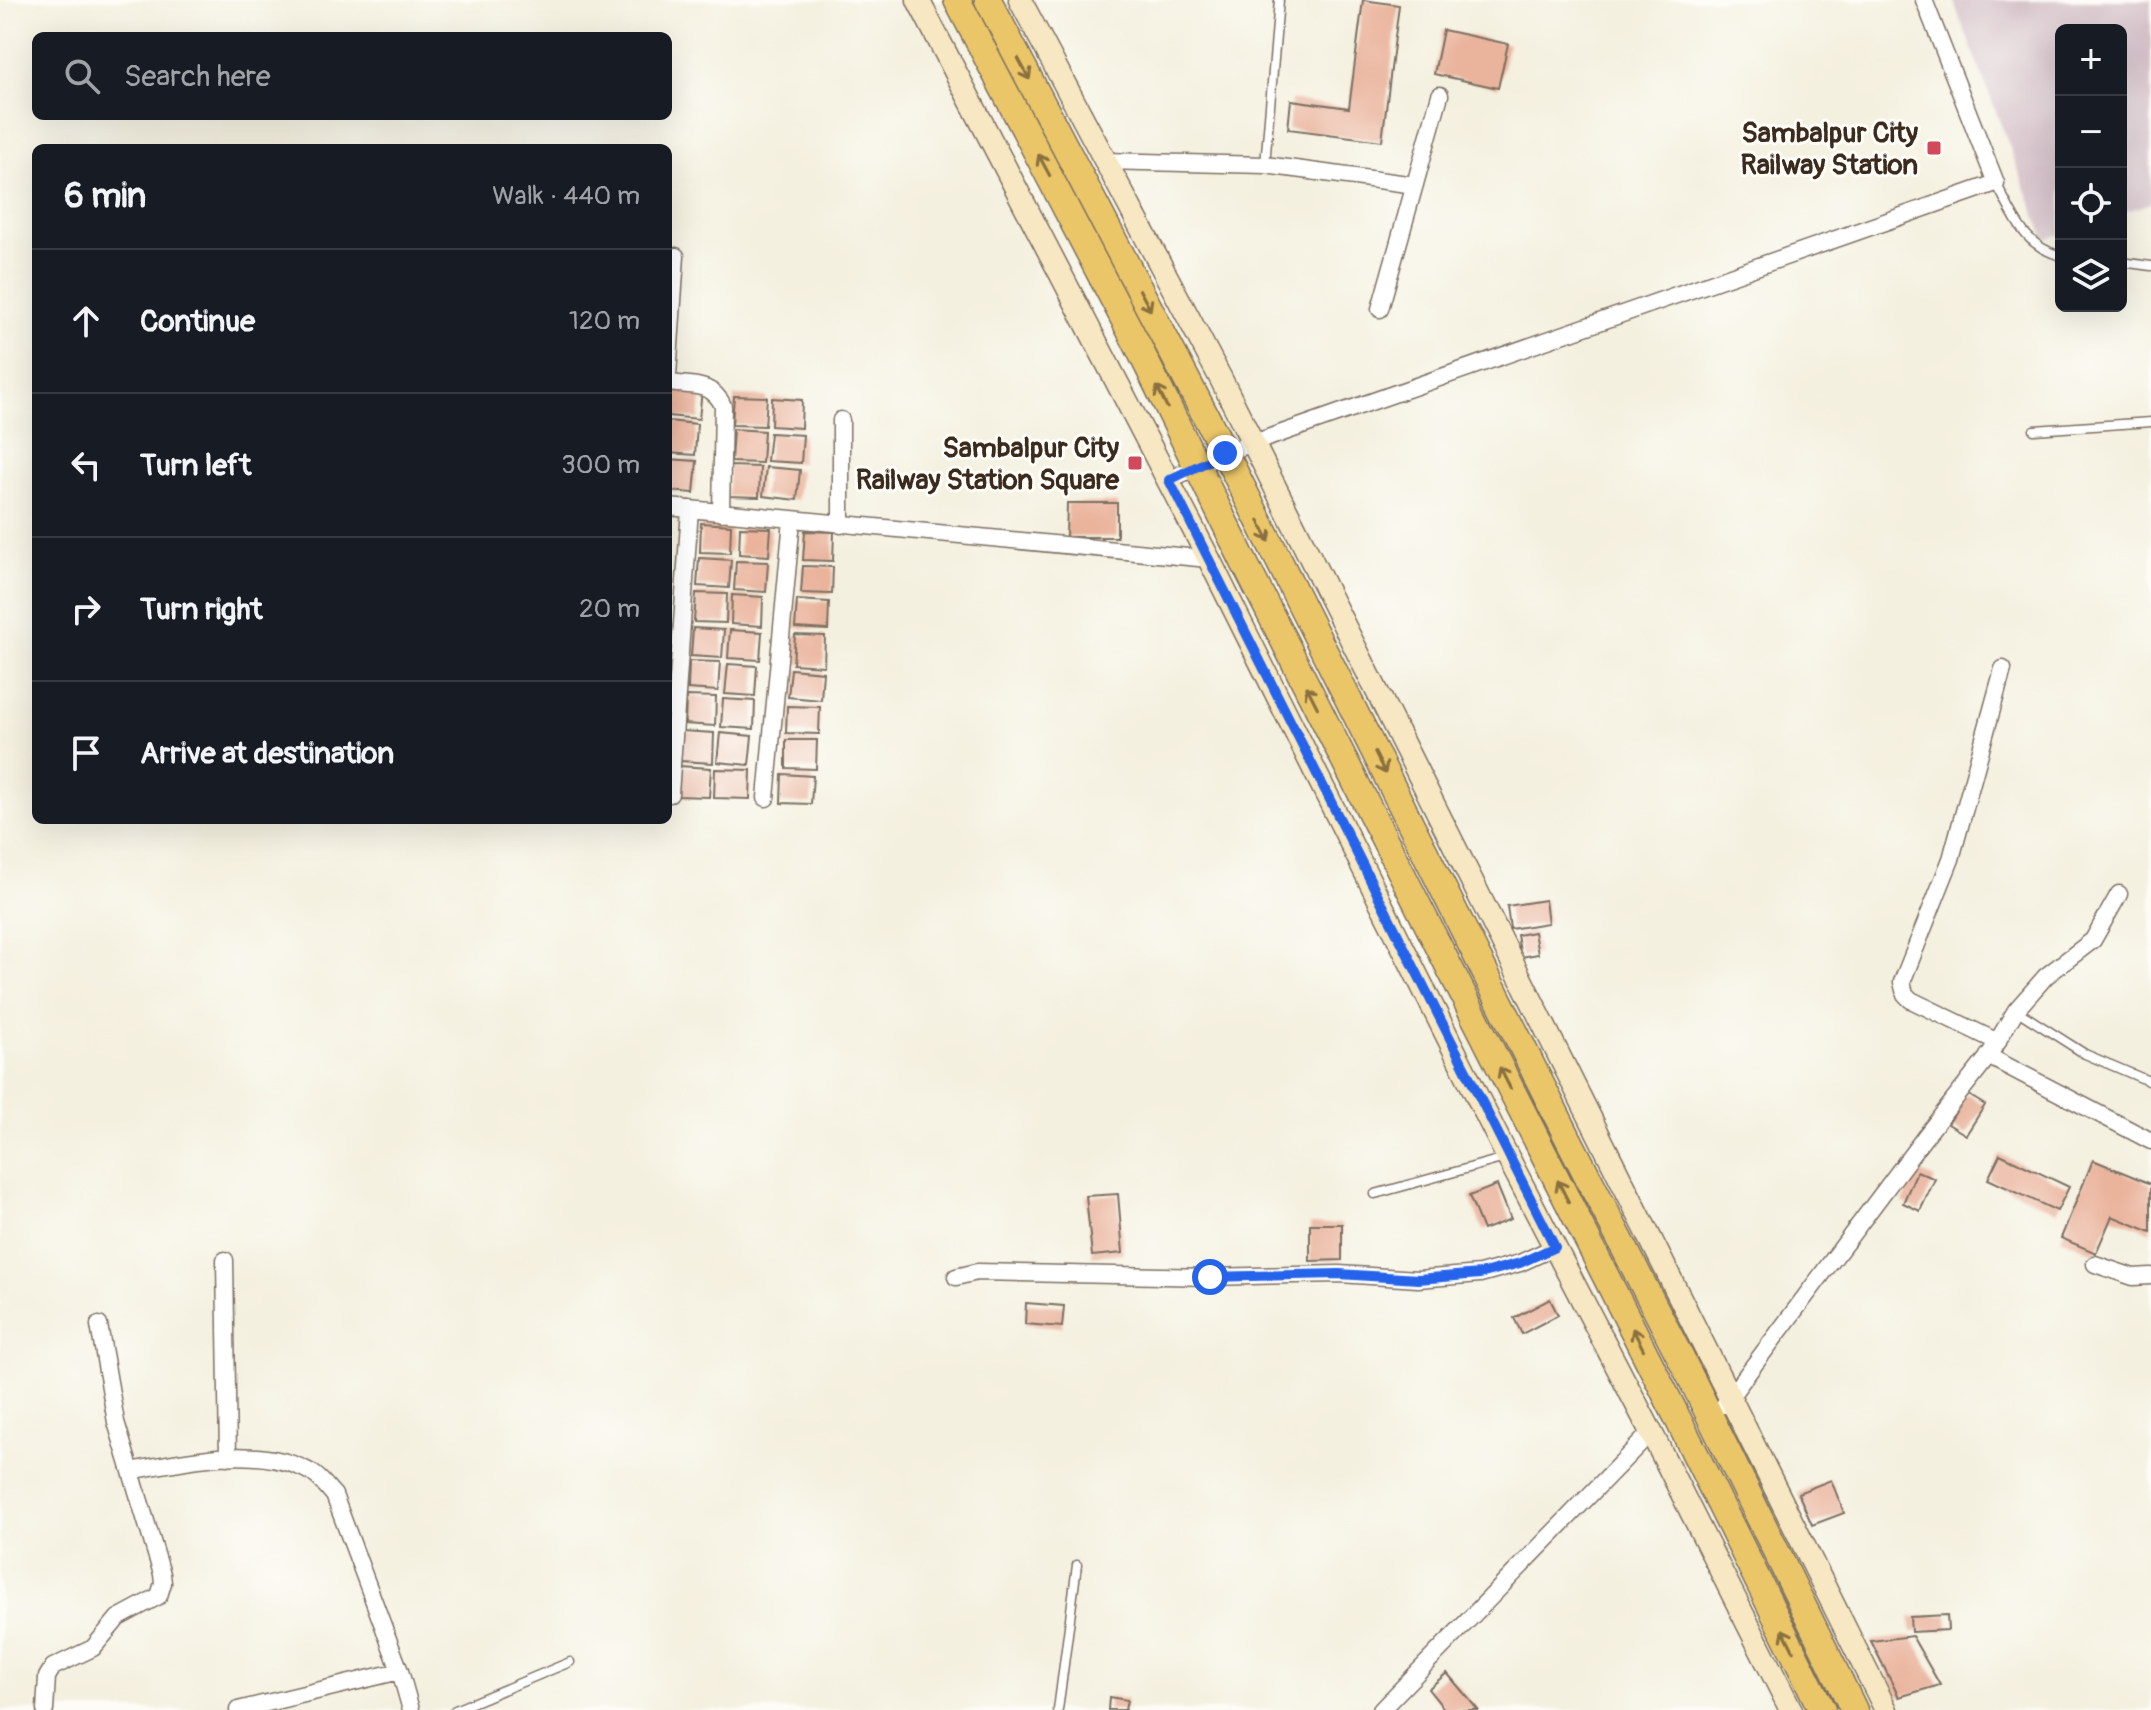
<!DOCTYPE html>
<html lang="en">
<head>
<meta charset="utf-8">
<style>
	:root { --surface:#171b24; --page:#20242c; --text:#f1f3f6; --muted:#9ea1a6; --line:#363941 }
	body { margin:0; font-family:Pangolin,sans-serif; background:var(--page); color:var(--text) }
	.controls { position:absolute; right:24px; top:24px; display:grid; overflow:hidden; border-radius:12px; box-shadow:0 8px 32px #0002 }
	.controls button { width:72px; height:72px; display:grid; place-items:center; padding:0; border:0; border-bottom:2px solid var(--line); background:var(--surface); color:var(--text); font:40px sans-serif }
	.stop { position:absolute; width:24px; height:24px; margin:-18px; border:6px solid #2563eb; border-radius:50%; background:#fff }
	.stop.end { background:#2563eb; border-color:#fff; box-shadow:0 2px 8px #0008 }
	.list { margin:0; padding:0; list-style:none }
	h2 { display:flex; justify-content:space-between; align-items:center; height:104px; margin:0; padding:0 32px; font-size:34px }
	h2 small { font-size:26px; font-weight:400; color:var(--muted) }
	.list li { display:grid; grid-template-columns:52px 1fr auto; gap:24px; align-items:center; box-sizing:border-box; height:144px; padding:0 32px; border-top:2px solid var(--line) }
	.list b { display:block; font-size:30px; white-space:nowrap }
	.list em { font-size:26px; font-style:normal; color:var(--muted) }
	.icon { flex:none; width:44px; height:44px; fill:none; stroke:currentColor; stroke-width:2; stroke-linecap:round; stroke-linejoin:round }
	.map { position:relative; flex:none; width:2151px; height:1710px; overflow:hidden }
	.search { position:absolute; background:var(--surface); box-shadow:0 8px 32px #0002; left:32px; top:32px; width:640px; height:88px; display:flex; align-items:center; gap:20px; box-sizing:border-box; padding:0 28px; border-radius:12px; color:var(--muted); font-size:30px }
	.panel { position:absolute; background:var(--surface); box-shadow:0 8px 32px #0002; left:32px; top:144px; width:640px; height:680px; border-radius:12px }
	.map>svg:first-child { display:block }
	.industrial { fill:#d2bdc6 }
	.building { fill:#eab39c }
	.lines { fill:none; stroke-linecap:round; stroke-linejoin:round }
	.service-casing { stroke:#7c6f62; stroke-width:11 }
	.minor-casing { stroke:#7c6f62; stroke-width:19 }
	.secondary-casing { stroke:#7c6f62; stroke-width:25 }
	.trunk-casing { stroke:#7c6f62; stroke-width:29 }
	.service { stroke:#fff; stroke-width:8 }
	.minor { stroke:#fff; stroke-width:16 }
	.secondary { stroke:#f7e8c3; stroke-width:22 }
	.trunk { stroke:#ebc669; stroke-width:26 }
	.oneway { stroke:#8a7040 }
	.route { stroke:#2563eb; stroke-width:10 }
	.poi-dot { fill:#d1495b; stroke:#fdfcf7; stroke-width:3 }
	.labels { text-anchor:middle; stroke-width:6; stroke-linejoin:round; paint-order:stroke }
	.poi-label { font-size:28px; font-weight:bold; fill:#3b2a1e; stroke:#fdfcf7; text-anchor:end }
</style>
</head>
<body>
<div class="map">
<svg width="2151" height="1710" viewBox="0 0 2151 1710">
	<rect width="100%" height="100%" fill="#fdfcf7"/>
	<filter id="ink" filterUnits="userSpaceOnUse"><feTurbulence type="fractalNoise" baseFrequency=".0125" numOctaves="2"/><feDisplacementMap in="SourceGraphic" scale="16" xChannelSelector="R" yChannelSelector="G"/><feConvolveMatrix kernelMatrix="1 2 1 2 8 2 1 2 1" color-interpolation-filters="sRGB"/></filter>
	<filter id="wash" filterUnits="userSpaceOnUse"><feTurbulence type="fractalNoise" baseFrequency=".006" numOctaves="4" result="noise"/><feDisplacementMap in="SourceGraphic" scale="32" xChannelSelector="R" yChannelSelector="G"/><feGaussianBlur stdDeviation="1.8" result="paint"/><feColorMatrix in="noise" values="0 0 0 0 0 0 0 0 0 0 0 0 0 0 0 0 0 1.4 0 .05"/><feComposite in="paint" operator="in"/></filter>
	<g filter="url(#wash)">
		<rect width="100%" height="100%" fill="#f4f0df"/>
		<path class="industrial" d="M1953 0H2151V203L2121 213V30H2061V234L2045 239Z"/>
		<g id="blocks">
			<path class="building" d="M1363 0 1399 5 1382 141 1288 129 1291 100 1349 108Z
				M1443 30 1508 44 1498 88 1434 74Z
				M669 387 702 390 699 419 668 416Z
				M734 396 767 397 765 426 732 425Z
				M772 398 802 400 801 428 771 426Z
				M668 421 697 424 695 455 668 453Z
				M733 429 764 431 762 463 731 462Z
				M770 433 803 435 801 463 767 461Z
				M668 459 697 461 694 493 668 491Z
				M729 466 760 467 759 497 728 496Z
				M766 467 800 470 797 500 763 496Z
				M1067 503H1117V537H1066Z
				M701 523 731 525 730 553 700 552Z
				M740 527 771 528 769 556 739 554Z
				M805 531 834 532 833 561 803 560Z
				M699 558 731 560 729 588 697 586Z
				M736 561 768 562 766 592 734 590Z
				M803 566 833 567 832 594 801 593Z
				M696 593 727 594 726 623 694 622Z
				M732 595 763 597 762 626 731 624Z
				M797 600 829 602 828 630 795 628Z
				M693 628 724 630 722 658 691 656Z
				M730 630 762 632 760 660 728 658Z
				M795 635 825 636 824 666 793 664Z
				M689 661 720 662 718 691 688 689Z
				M728 664 757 666 755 696 725 694Z
				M791 669 823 672 821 700 788 697Z
				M686 696 716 697 715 726 685 724Z
				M723 699 755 701 754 729 721 727Z
				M787 706 820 707 819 734 786 733Z
				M682 731 714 733 713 763 680 761Z
				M720 733 752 736 749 765 717 762Z
				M786 740H817L816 769 786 768Z
				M678 766 711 768 709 797 677 796Z
				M715 769 751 770 750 799 714 798Z
				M782 774 813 776 811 804 781 803Z
				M1545 900 1548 923 1510 929 1507 906Z
				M1534 932 1538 954 1521 957 1517 935Z
				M1967 1094 1985 1105 1966 1135 1948 1124Z
				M2000 1154 2069 1187 2057 1211 1988 1179Z
				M2093 1160 2151 1184V1232L2112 1216 2096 1253 2061 1238Z
				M1917 1171 1935 1179 1920 1211 1903 1203Z
				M1497 1185 1511 1219 1483 1230 1469 1196Z
				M1118 1194 1123 1253 1092 1256 1086 1196Z
				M1310 1224H1342V1260L1310 1261Z
				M1550 1299 1558 1315 1522 1334 1514 1318Z
				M1026 1303 1064 1306 1062 1327 1025 1324Z
				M1831 1480 1844 1513 1812 1525 1798 1493Z
				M1947 1615 1948 1630 1911 1632 1910 1617Z
				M1912 1636 1940 1685 1899 1697 1871 1641Z
				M1447 1673 1478 1710H1445L1428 1689Z
				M1109 1697 1127 1700 1125 1710H1108Z"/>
		</g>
	</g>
	<g filter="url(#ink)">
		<use href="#blocks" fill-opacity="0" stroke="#7c6f62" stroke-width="2"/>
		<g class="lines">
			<defs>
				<path id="service" d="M1265 165 1279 0
					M1996 183C2014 216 2022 245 2061 256
					M2121 262 2151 266
					M2034 430 2151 422
					M2016 1010 2085 1054 2151 1082
					M1375 1194 1505 1158
					M455 1710 570 1662
					M1058 1710 1077 1565"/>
				<path id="minor" d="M1103 161 1265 165 1415 185
					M1380 309 1440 95
					M668 376 676 256
					M668 383C691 386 713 382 723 406L721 513
					M841 420V525
					M1169 480 1225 453 1996 183 1924 0
					M668 507 1209 559
					M670 794 690 509
					M766 798 792 520
					M1998 1042 1911 1000 1905 994 1902 982 1951 859 2003 669
					M1988 1056 2151 1141
					M225 1260 228 1457
					M2095 1264 2133 1277 2151 1276
					M956 1277 977 1272 1210 1277 1339 1274 1418 1279 1480 1274 1520 1263 1555 1247
					M1724 1405 1924 1138 1988 1057 2016 1010 2046 976 2093 940 2119 894
					M131 1471C185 1460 262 1443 312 1473 321 1478 327 1488 334 1495L400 1671 411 1710
					M45 1710 47 1677 53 1667 93 1648 118 1618 159 1596 163 1583 162 1574 116 1422 99 1325
					M238 1710 400 1671
					M1381 1710 1651 1432"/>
				<path id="secondary" d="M918 0 1209 559 1502 1146 1651 1432 1791 1710
					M1020 0 1221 379 1886 1710"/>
				<path id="trunk" d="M957 0 1138 346 1243 560 1673 1409 1822 1710
					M988 0 1225 453 1569 1140 1695 1386 1854 1710"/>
			</defs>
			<use href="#service" class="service-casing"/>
			<use href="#minor" class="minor-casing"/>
			<use href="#secondary" class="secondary-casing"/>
			<use href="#trunk" class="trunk-casing"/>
			<use href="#service" class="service"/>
			<use href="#minor" class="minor"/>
			<use href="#secondary" class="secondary"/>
			<use href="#trunk" class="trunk"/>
		</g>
		<defs><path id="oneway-shaft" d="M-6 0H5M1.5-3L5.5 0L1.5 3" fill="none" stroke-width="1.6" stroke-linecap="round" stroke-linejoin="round" transform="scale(2)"/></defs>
		<g class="oneway">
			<use href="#oneway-shaft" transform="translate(1024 69) rotate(62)"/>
			<use href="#oneway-shaft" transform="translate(1044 165) rotate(-118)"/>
			<use href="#oneway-shaft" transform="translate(1145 300) rotate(62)"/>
			<use href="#oneway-shaft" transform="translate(1162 397) rotate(-116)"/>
			<use href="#oneway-shaft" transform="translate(1264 531) rotate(64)"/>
			<use href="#oneway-shaft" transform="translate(1312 697) rotate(-117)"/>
			<use href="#oneway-shaft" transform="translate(1380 763) rotate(63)"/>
			<use href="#oneway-shaft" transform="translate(1505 1078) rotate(-117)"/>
			<use href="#oneway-shaft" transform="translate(1563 1191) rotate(-117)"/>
			<use href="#oneway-shaft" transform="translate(1638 1339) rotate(-117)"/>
			<use href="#oneway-shaft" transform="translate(1788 1640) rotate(-116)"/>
		</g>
	</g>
	<g class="lines" filter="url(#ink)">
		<path class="route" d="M1210 1277 1339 1274 1418 1279 1480 1274 1520 1263 1555 1247 1169 480 1225 453"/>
	</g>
	<g class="poi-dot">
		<rect x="1926" y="140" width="16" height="16" rx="4"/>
		<rect x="1127" y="455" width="16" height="16" rx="4"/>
	</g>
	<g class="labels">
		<g class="poi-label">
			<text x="1918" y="142">Sambalpur City<tspan x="1918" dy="32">Railway Station</tspan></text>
			<text x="1119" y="457">Sambalpur City<tspan x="1119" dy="32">Railway Station Square</tspan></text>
		</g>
	</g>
</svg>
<div class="controls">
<button>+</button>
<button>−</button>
<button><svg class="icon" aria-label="locate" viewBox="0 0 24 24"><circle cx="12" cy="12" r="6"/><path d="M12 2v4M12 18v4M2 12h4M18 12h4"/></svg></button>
<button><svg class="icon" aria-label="layers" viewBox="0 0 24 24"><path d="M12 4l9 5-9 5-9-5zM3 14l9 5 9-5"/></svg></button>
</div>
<div class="stop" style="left:1210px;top:1277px"></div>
<div class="stop end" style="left:1225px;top:453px"></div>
<div class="search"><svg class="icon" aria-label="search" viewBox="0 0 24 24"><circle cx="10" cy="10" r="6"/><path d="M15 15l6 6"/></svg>Search here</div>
<section class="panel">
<h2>6 min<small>Walk · 440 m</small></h2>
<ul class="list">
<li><svg class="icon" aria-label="ahead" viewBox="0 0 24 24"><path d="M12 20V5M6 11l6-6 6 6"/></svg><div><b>Continue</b></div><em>120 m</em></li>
<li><svg class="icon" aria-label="left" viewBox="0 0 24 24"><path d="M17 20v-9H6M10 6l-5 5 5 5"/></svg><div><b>Turn left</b></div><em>300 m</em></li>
<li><svg class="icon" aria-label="right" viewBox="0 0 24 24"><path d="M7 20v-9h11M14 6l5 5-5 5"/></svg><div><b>Turn right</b></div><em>20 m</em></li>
<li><svg class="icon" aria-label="arrive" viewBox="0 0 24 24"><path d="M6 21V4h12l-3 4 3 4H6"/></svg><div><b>Arrive at destination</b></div></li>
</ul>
</section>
</div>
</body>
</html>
